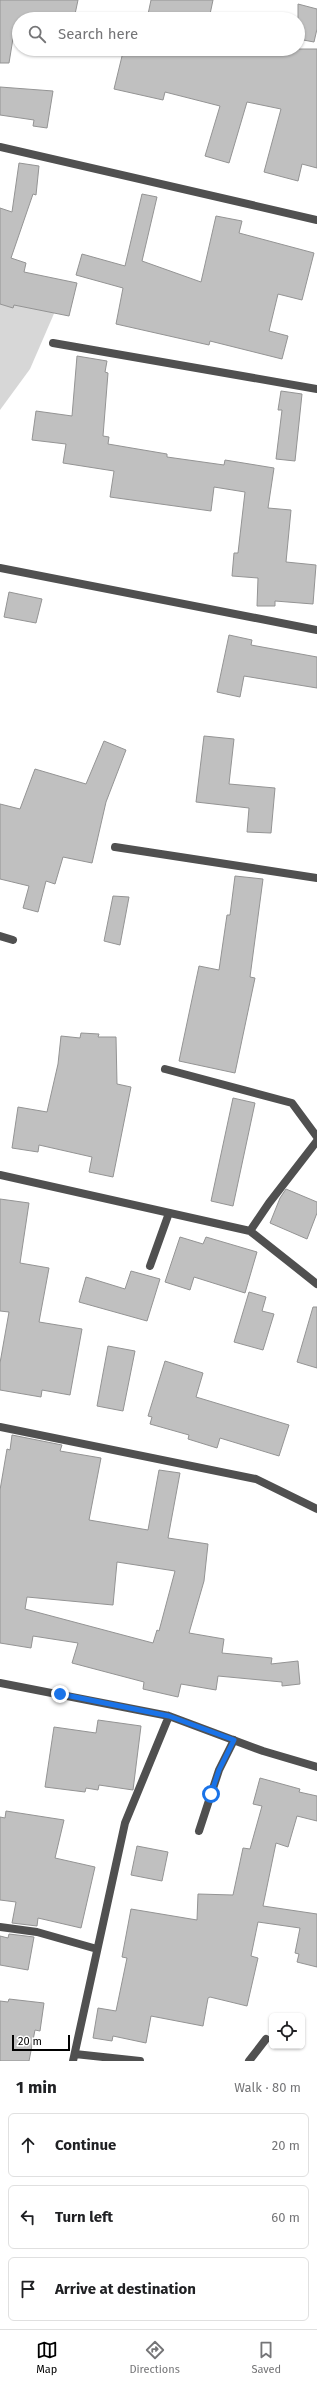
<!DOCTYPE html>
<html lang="en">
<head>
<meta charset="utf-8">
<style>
	:root { --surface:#fff; --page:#f6f6f6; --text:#202124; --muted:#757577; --line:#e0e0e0; --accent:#000 }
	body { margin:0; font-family:"Fira Sans",sans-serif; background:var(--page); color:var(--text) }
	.controls { position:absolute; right:12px; bottom:12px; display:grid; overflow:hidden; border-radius:6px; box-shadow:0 1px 3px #0004 }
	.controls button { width:36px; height:36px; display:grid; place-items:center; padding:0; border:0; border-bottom:1px solid var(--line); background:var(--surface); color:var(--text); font:20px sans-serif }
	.scale { position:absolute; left:12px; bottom:10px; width:58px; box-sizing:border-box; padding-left:4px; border:2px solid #000; border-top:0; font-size:11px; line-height:14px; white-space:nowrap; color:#000; -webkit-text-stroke:3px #fff; paint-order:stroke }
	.stop { position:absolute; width:12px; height:12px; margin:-9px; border:3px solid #1a73e8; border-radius:50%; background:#fff }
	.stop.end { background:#1a73e8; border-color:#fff; box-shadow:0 1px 4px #0008 }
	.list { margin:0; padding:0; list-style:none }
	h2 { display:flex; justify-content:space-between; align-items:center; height:52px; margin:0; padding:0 16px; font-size:17px }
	h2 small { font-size:13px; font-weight:400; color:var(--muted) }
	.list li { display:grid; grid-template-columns:26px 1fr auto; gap:12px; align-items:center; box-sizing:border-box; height:64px; margin:0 8px 8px; padding:0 8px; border:1px solid var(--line); border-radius:6px }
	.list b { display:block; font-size:15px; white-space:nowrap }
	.list em { font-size:13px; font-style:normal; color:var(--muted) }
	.icon { flex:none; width:22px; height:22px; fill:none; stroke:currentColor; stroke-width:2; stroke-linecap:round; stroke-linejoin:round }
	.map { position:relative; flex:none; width:317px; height:2061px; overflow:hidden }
	.search { position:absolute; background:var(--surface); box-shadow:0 1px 3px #0004; left:12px; right:12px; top:12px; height:44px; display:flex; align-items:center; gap:10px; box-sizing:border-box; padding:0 14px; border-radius:22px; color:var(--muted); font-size:15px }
	.sheet { height:268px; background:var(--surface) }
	nav { display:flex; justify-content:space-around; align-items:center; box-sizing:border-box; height:56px; border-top:1px solid var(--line); background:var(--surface); font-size:11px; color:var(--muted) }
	nav a { display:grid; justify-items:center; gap:2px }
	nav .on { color:var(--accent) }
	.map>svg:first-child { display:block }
	.green { fill:#d7d7d7 }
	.building { fill:#c0c0c0; stroke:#949494; fill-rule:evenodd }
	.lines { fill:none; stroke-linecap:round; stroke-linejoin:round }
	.lane { stroke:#505050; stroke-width:8 }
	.street { stroke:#505050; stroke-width:8 }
	.route { stroke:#1a73e8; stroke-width:5 }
</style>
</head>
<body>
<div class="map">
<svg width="317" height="2061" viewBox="0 0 317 2061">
	<rect width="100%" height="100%" fill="#fff"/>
	<path class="green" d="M0 275 56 309 30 369 0 410Z"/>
	<path class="building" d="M0 0H78L74 19H19L18 27 15 26 9 63H0Z
		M151 0H213L209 19 182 13 180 19H147Z
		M298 4 317 9V29L314 42 298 39Z
		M140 49H317V168L302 164 298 181 264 172 281 109 247 102 229 163 205 156 220 106 165 92 163 100 114 89 123 52 138 55Z
		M0 87 53 91 47 128 33 126 34 120 0 115Z
		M19 163 39 166 36 195 33 194 11 258 26 263 24 272 77 283 69 316 14 305 13 308 0 304V208L12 212Z
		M142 194 157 197 142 261 201 282 216 216 242 221 239 233 314 253 302 300 278 294 269 331 288 336 282 359 210 341 209 345 116 324 123 288 76 275 82 254 125 266Z
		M77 356 107 361 105 372 108 373 103 436 109 437 108 444 167 454V457L224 465 225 460 274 468 268 508 291 510 286 562 316 565 313 604 275 601V606H257L258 578 232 576 234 553H238L245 492 214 487 211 511 110 497 114 471 63 463 66 444 32 440 36 411 72 416Z
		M281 391 302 394 295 461 276 459 282 410H278Z
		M9 592 42 599 36 623 4 617Z
		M229 635 252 640 251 645 317 657V688L244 676 240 697 217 692Z
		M204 736 234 739 229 784 275 788 271 833 247 832 249 808 196 802Z
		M104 741 126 750 106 802 92 863 63 857 55 884 46 881 38 912 23 908 29 886 0 879V804L20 809 35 769 86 784Z
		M235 876 263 879 250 977 255 978 235 1073 179 1061 199 966 219 970 227 915H230Z
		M113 896 129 897 120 945 104 941Z
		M81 1033 99 1034 98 1037H116L117 1084 131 1087 113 1177 89 1172 92 1157 39 1145 38 1152 12 1148 18 1107 47 1112 58 1064 61 1036 80 1038Z
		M233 1098 255 1103 233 1206 211 1201Z
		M286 1189 317 1202V1213L307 1239 270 1223 280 1198Z
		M0 1199 29 1203 20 1263 49 1268 39 1322 82 1329 70 1395 42 1390 41 1397 0 1390V1363L9 1312 0 1311Z
		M180 1237 203 1244 206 1237 257 1252 245 1293 194 1277 190 1290 165 1282Z
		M131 1271 160 1279 147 1321 79 1302 86 1277 125 1289Z
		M249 1292 266 1297 262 1311 274 1314 263 1350 234 1342Z
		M313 1307H317V1368L297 1362Z
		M108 1346 135 1351 123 1411 97 1406Z
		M165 1361 203 1373 196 1397 289 1425 279 1456 220 1438 217 1448 188 1439 189 1435 150 1424 152 1417 148 1416Z
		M12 1435 62 1445 60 1451 101 1458 89 1520 148 1530 159 1470 180 1473 168 1538 208 1544 204 1581 189 1633 224 1639 222 1653 272 1658 271 1664 298 1661 300 1684 282 1686V1682L218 1676 216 1690 181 1684 178 1697 143 1689 144 1682 72 1663 78 1643 33 1636 31 1648 0 1643V1490L7 1449 10 1450ZM117 1562 175 1571 159 1631 157 1630 153 1643 25 1609 27 1597 113 1605Z
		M98 1720 141 1726 133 1790 99 1785 98 1790 86 1788 85 1792 45 1787 54 1727 96 1733Z
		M260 1778 300 1789 299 1792 317 1796V1821L297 1816 288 1847 276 1843 263 1906 317 1914V1967L297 1962 299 1954 295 1953 300 1928 258 1922 251 1956 258 1958 247 2006 210 1997 208 1998 203 2026 151 2016 146 2043 113 2036 112 2041 93 2038 98 2008 116 2011 127 1958 122 1957 131 1909 197 1920 198 1894 233 1895 243 1848 250 1849 262 1806 253 1804Z
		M6 1811 64 1820 55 1858 95 1867 81 1928 38 1918 37 1926 12 1923 16 1902 0 1900V1817L5 1818Z
		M137 1846 168 1852 162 1881 131 1875Z
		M9 1934 34 1937 28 1970 0 1965V1936L8 1938Z
		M9 1999 44 2003 40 2031 35 2030 29 2061H0V2001L8 2002Z"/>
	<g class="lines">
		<path class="lane" d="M165 1069 292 1103 317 1137
			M150 1266 169 1213
			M199 1831 219 1770 234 1740"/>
		<path class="street" d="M0 147 317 220
			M53 343 317 389
			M0 568 317 630
			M115 847 317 878
			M0 936 13 940
			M0 1175 250 1231 317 1284
			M250 1231 269 1203 317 1141
			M0 1427 256 1479 317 1509
			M0 1683 169 1716 263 1751 317 1767
			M0 1927 37 1932 97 1949
			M75 2054 140 2061
			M73 2061 125 1823 169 1716
			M249 2061 266 2039"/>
	</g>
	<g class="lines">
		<path class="route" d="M60 1694 169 1716 234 1740 219 1770 211 1794"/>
	</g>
</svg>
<div class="controls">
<button><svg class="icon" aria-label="locate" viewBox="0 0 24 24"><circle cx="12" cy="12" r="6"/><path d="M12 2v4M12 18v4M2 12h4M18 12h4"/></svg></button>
</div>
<div class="scale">20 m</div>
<div class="stop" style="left:211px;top:1794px"></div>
<div class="stop end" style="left:60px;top:1694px"></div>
<div class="search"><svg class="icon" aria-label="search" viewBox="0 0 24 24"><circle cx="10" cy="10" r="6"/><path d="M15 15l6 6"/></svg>Search here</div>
</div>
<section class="sheet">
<h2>1 min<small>Walk · 80 m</small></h2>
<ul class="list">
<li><svg class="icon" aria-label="ahead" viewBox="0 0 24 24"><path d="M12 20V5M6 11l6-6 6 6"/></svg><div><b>Continue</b></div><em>20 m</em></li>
<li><svg class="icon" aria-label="left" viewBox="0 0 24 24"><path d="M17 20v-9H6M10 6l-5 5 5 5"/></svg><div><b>Turn left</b></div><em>60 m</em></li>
<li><svg class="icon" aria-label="arrive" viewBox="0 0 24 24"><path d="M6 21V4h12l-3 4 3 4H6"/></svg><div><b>Arrive at destination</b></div></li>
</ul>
</section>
<nav>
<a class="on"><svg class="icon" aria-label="map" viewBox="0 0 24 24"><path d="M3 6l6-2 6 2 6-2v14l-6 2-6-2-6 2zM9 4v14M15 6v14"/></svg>Map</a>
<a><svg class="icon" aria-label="directions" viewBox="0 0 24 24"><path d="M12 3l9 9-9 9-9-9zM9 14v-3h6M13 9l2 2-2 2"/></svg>Directions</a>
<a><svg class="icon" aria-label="saved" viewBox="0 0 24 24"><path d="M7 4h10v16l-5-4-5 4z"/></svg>Saved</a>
</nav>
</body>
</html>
